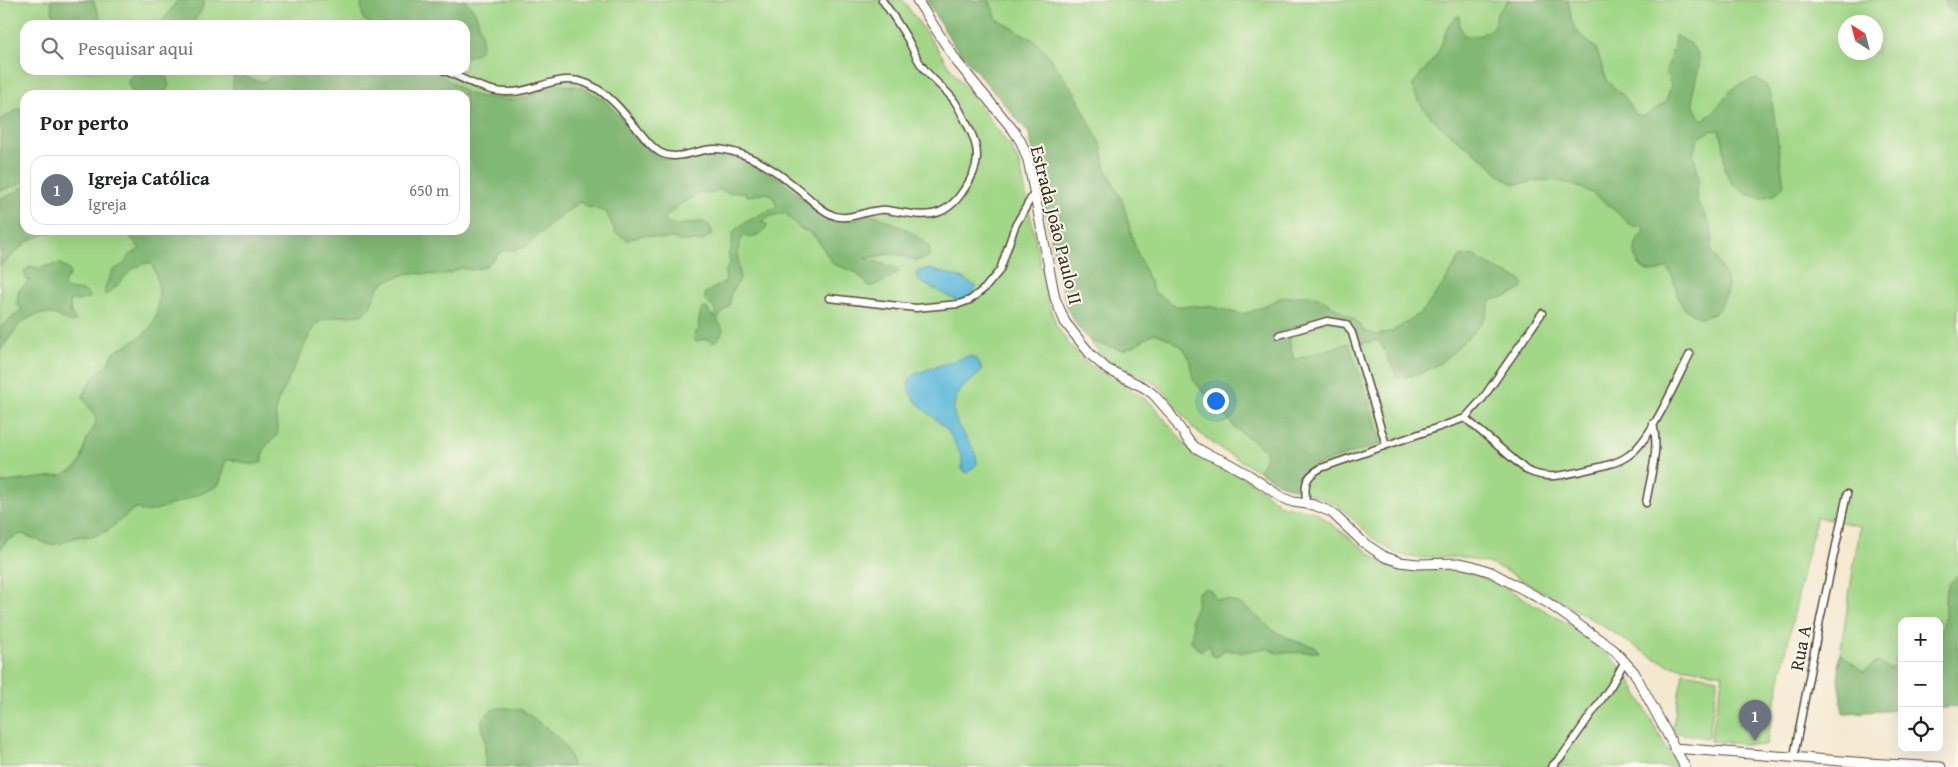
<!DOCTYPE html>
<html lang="pt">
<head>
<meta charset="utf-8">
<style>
	:root { --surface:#fff; --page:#f2f2f2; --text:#202124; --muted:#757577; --line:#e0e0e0; --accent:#7c3aed }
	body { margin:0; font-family:"Gentium Book Plus",serif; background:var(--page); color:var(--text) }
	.controls { position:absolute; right:15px; bottom:15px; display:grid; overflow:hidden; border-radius:10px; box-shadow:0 5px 20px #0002 }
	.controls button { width:45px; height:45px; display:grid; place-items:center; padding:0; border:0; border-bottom:1px solid var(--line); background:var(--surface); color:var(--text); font:25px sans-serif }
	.compass { position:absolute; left:1838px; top:15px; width:45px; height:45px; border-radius:50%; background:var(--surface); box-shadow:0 5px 20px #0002; rotate:324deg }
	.you { position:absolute; left:1215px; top:400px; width:18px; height:18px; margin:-12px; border:4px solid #fff; border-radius:50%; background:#1a73e8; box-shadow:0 0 0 8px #1a73e833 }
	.badge { display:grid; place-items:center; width:32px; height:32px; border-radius:50%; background:var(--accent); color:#fff; font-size:16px; font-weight:700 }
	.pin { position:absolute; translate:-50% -41px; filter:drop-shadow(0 1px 2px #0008) }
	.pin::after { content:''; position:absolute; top:26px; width:18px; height:15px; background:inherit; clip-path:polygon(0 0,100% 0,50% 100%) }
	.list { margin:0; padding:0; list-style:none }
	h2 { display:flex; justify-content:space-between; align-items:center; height:65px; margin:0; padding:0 20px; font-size:21px }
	h2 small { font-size:16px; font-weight:400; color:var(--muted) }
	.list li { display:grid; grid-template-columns:32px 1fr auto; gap:15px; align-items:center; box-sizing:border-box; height:70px; margin:0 10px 10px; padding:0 10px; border:1px solid var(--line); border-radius:15px }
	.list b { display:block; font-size:19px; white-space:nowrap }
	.list p { margin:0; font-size:16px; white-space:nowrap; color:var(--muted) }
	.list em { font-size:16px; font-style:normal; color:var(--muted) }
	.icon { flex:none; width:28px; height:28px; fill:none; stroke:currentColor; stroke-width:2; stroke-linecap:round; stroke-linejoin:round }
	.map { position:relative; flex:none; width:1958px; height:767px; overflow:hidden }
	.search { position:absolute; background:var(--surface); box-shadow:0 5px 20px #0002; left:20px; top:20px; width:450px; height:55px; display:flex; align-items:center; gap:12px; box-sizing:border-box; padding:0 18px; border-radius:15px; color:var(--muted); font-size:19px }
	.panel { position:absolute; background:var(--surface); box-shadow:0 5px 20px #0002; left:20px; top:90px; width:450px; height:145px; border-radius:15px }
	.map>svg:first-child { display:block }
	.green { fill:#a3d788; stroke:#6f8053; fill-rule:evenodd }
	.forest { fill:#82b874; stroke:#5e7149 }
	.water { fill:#5cb9da; stroke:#4c727c }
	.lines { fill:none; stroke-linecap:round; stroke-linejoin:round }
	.street-casing { stroke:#574639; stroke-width:9 }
	.secondary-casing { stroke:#574639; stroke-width:11 }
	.street { stroke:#fff; stroke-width:6 }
	.secondary { stroke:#fff; stroke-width:9 }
	.labels { text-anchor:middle; stroke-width:4; stroke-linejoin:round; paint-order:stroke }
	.street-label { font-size:19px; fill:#3b2a1e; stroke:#fbf7ec }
</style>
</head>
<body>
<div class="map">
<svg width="1958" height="767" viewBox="0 0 1958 767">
	<rect width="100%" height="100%" fill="#fbf7ec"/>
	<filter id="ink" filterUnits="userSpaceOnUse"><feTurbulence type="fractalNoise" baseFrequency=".02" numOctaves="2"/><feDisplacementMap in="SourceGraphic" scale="10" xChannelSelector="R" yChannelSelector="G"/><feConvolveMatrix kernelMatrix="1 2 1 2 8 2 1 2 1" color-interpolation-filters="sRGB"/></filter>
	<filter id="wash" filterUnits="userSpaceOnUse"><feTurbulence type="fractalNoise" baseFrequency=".0096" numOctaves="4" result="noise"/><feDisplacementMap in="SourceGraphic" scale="20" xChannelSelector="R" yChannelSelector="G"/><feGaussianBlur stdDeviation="1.12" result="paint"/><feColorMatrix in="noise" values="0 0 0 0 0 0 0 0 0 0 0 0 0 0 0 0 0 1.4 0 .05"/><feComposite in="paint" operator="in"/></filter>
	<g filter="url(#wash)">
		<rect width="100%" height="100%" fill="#f4e8cf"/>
		<path class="green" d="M0 0H903L952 70 1012 149 1020 166 1026 194 1048 302 1057 327 1069 344 1088 364 1131 389 1152 404 1185 444 1199 456 1241 476 1264 491 1280 505 1316 512 1381 562 1401 569 1445 570 1470 573 1503 586 1575 628 1611 657 1626 673 1667 749 1680 767H0ZM25 25H465V70H25ZM25 95H465V230H25Z
			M926 0H1958V707L1939 708V621H1902V710L1843 713 1838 666 1860 526 1817 517 1804 567 1766 746 1710 741 1723 674 1669 665 1650 656 1593 620 1503 569 1487 563 1461 557 1418 558 1409 557 1395 553 1371 537 1348 514 1332 502 1281 484 1219 448 1193 428 1163 390 1154 383 1105 359 1078 327 1068 310 1058 275 1043 197 1029 133 954 45ZM1846 22H1876V52H1846Z
			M1683 672 1718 678 1708 738 1672 732Z"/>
		<path class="forest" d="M51 0H93L103 25C84 25 68 27 53 15Z
			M178 0H205L201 11 191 25H160Z
			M365 0H462C474 5 478 17 480 29 484 45 484 54 465 57V25H372L363 19 361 4Z
			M926 0H989L997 19 1032 39 1042 47 1075 93 1102 148 1105 166 1123 203 1135 247 1154 292 1176 306H1209L1241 314 1253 311 1280 298 1308 295 1318 297 1355 320 1363 330 1376 335 1393 331 1423 311 1447 279 1460 257 1472 255 1500 271 1520 279 1524 286C1515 296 1504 296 1491 301 1488 307 1487 314 1484 320 1479 327 1471 334 1465 340 1443 362 1431 374 1398 378L1379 340 1359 344C1357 337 1355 328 1349 323 1332 310 1295 327 1276 333L1278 340 1288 337 1294 360 1349 343 1382 443 1316 465C1305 472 1301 479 1302 492L1281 484 1259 471 1266 457 1265 450 1235 428 1218 405 1210 399 1193 380 1189 358 1184 349 1170 339 1154 333 1134 346 1123 350 1090 341 1078 327 1068 310 1058 275 1043 197 1029 133 954 45Z
			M1509 0H1568L1572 23 1580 35 1596 48 1607 81 1625 97 1635 114 1644 116 1666 102 1671 85 1666 72 1674 46 1675 35C1682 39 1692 44 1697 52 1708 70 1679 93 1702 120 1717 112 1719 102 1731 91 1738 84 1748 82 1757 79L1765 84 1771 95 1784 185 1775 195 1761 198 1746 194 1733 184 1725 171 1723 142 1719 130 1710 131 1698 139 1693 153 1697 168 1699 180 1696 191 1698 203 1710 225 1713 239 1711 250 1724 273 1728 285 1725 297 1720 308 1714 314 1701 318C1670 306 1682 290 1667 267 1649 280 1631 265 1636 244 1637 240 1642 234 1644 230L1641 225 1633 227C1604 201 1587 182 1545 180 1535 180 1521 186 1512 183 1501 178 1494 168 1486 161 1460 140 1422 120 1412 86 1418 75 1427 68 1434 58 1445 43 1442 28 1459 15L1460 27 1464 35C1480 40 1496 30 1497 13Z
			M1944 0H1958V16L1945 6Z
			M134 70H168L166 73 169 88 159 95H133L128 82Z
			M279 70H432L467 93 477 96 503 100 520 99 559 85 575 86 585 89 604 100 655 155 663 159 685 160 707 154H723L742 159 761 167 781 180 820 213 835 220 860 219 875 215 908 230 928 245 930 250 929 256C913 267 909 254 892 254 883 254 873 258 864 258L896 268 899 272 887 280 870 287 855 272 833 264 817 239 809 232 800 229 785 213 771 216 762 222 768 226 761 233 751 238 744 236C734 246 739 266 740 279L730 295V304L717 319 723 329C722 335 718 341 712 342L707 339 696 341 693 339 696 332 700 329 698 326 701 311 704 308 707 309 713 317H715C718 308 710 306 705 299V293L726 281 725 272 730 263 728 253 731 250 733 232C740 224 766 211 777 207L773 197 766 193 748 196 742 192 729 193 721 190 710 194 701 192 679 205 665 217V221C679 228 688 222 703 222L709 225 713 233 702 241H679L673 238 663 239 644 235 628 240 616 233 606 212 585 206 581 201 553 222 527 246 519 249 502 251 485 267 471 270 460 268 451 273 439 275 410 273 388 280 379 286 370 307 362 315C346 317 326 314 314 326L278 401C274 412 276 421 278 433 271 445 262 443 263 460L260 463C247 468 238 458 227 460 221 466 224 478 218 485 213 490 152 513 145 512 141 512 139 509 135 508L107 531 92 537 79 536 62 543 50 545 22 534 7 540 0 551V483L63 475 76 468 81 461 87 438 95 426 96 420 95 416 83 398C86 378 108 370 113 353 124 345 137 341 146 332 161 320 163 277 150 263 127 265 122 286 105 295V288L112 271 124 264 129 256 140 249 125 230H465V95H235L233 86 234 71C251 80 264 89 279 70Z
			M25 108V180L17 185 0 191V120L17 110Z
			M25 186V230H64L50 232 28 241 0 266V198L10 195Z
			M57 264H61L69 270 70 274 63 285 66 288C75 292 86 287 90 298L77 301 70 300 71 313 76 321 72 323C65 321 59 315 51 314 23 311 14 333 0 351V328L23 308 17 305 18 291 30 280H27L24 271 31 266 36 268Z
			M1958 575V707L1939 708V638L1945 618V595L1949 584Z
			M1205 588 1210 590 1216 599 1228 600 1244 606 1273 630 1292 640 1315 647 1319 652 1277 653 1267 648 1243 652 1224 650 1219 656 1215 657 1212 655 1209 644 1203 650H1199L1191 641 1193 627 1191 620 1197 603V593Z
			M1840 654 1864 672 1877 662 1889 668 1897 667 1895 660H1902V710L1843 713 1838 680Z
			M501 708C507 708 514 708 521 710 528 712 531 717 537 721 554 734 570 744 572 767H485V740L481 720 492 710Z"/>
		<path class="water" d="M930 269 962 278 975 286V289L969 297 958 301 920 282 916 274 918 271Z
			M969 356C977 358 982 363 981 372 975 378 967 383 961 390 938 422 977 437 977 464L967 473 962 469C962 466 962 462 962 458 961 455 950 434 948 431 937 417 889 390 917 373Z"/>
	</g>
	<g filter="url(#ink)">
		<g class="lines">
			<defs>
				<path id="street" d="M443 70C462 78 484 91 505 92 534 94 558 71 588 84 609 93 624 113 638 130 645 138 651 148 661 153 677 161 696 150 713 149 724 148 734 152 744 155 767 164 784 177 802 192 812 201 823 212 835 216 852 221 870 208 887 210 920 215 942 223 963 191 981 166 981 150 967 124 963 116 958 106 953 99 943 87 931 79 922 66 916 58 912 47 907 38 899 25 891 12 882 0
					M829 298 916 308 959 304 970 300 985 288 1000 270 1015 226 1034 193
					M1279 335 1327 321 1346 324 1352 333 1386 445
					M1465 418 1526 470C1547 480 1560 476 1582 471 1597 467 1616 465 1629 455 1651 440 1677 379 1690 354
					M1646 503C1650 478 1660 449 1653 423
					M1306 504C1305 485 1303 478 1321 468L1465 418 1483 398 1542 313
					M1794 756 1820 620 1847 494
					M1551 767 1562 756 1611 686 1625 661"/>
				<path id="secondary" d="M917 0 957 62 1014 131 1021 142 1028 160 1055 298 1065 322 1091 355 1107 369 1145 388 1154 395 1168 411 1188 440 1195 447 1207 454 1224 461 1249 475 1281 497 1293 502 1314 505 1331 512 1364 543 1385 557 1400 562 1417 564 1459 563 1473 566 1491 572 1548 603 1614 650 1634 672 1685 767
					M1674 748 1867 763 1941 767"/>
			</defs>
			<use href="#street" class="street-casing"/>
			<use href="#secondary" class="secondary-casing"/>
			<use href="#street" class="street"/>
			<use href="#secondary" class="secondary"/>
		</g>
	</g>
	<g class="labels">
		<g class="street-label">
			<text transform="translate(1057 225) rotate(76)" y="7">Estrada João Paulo II</text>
			<text transform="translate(1800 648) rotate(-79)" y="7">Rua A</text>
		</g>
	</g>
</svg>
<div class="controls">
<button>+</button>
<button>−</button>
<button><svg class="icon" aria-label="locate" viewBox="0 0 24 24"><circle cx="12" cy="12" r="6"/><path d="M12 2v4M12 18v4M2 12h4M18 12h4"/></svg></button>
</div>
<svg class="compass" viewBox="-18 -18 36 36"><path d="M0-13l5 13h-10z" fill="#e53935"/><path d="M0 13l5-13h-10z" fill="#757577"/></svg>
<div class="you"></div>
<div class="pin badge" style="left:1755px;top:741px;background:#6b7280">1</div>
<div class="search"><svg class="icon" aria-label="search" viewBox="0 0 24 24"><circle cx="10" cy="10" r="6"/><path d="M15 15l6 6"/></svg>Pesquisar aqui</div>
<section class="panel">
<h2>Por perto<small></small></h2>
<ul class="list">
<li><span class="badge" style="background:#6b7280">1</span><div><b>Igreja Católica</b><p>Igreja</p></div><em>650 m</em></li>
</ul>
</section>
</div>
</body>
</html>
